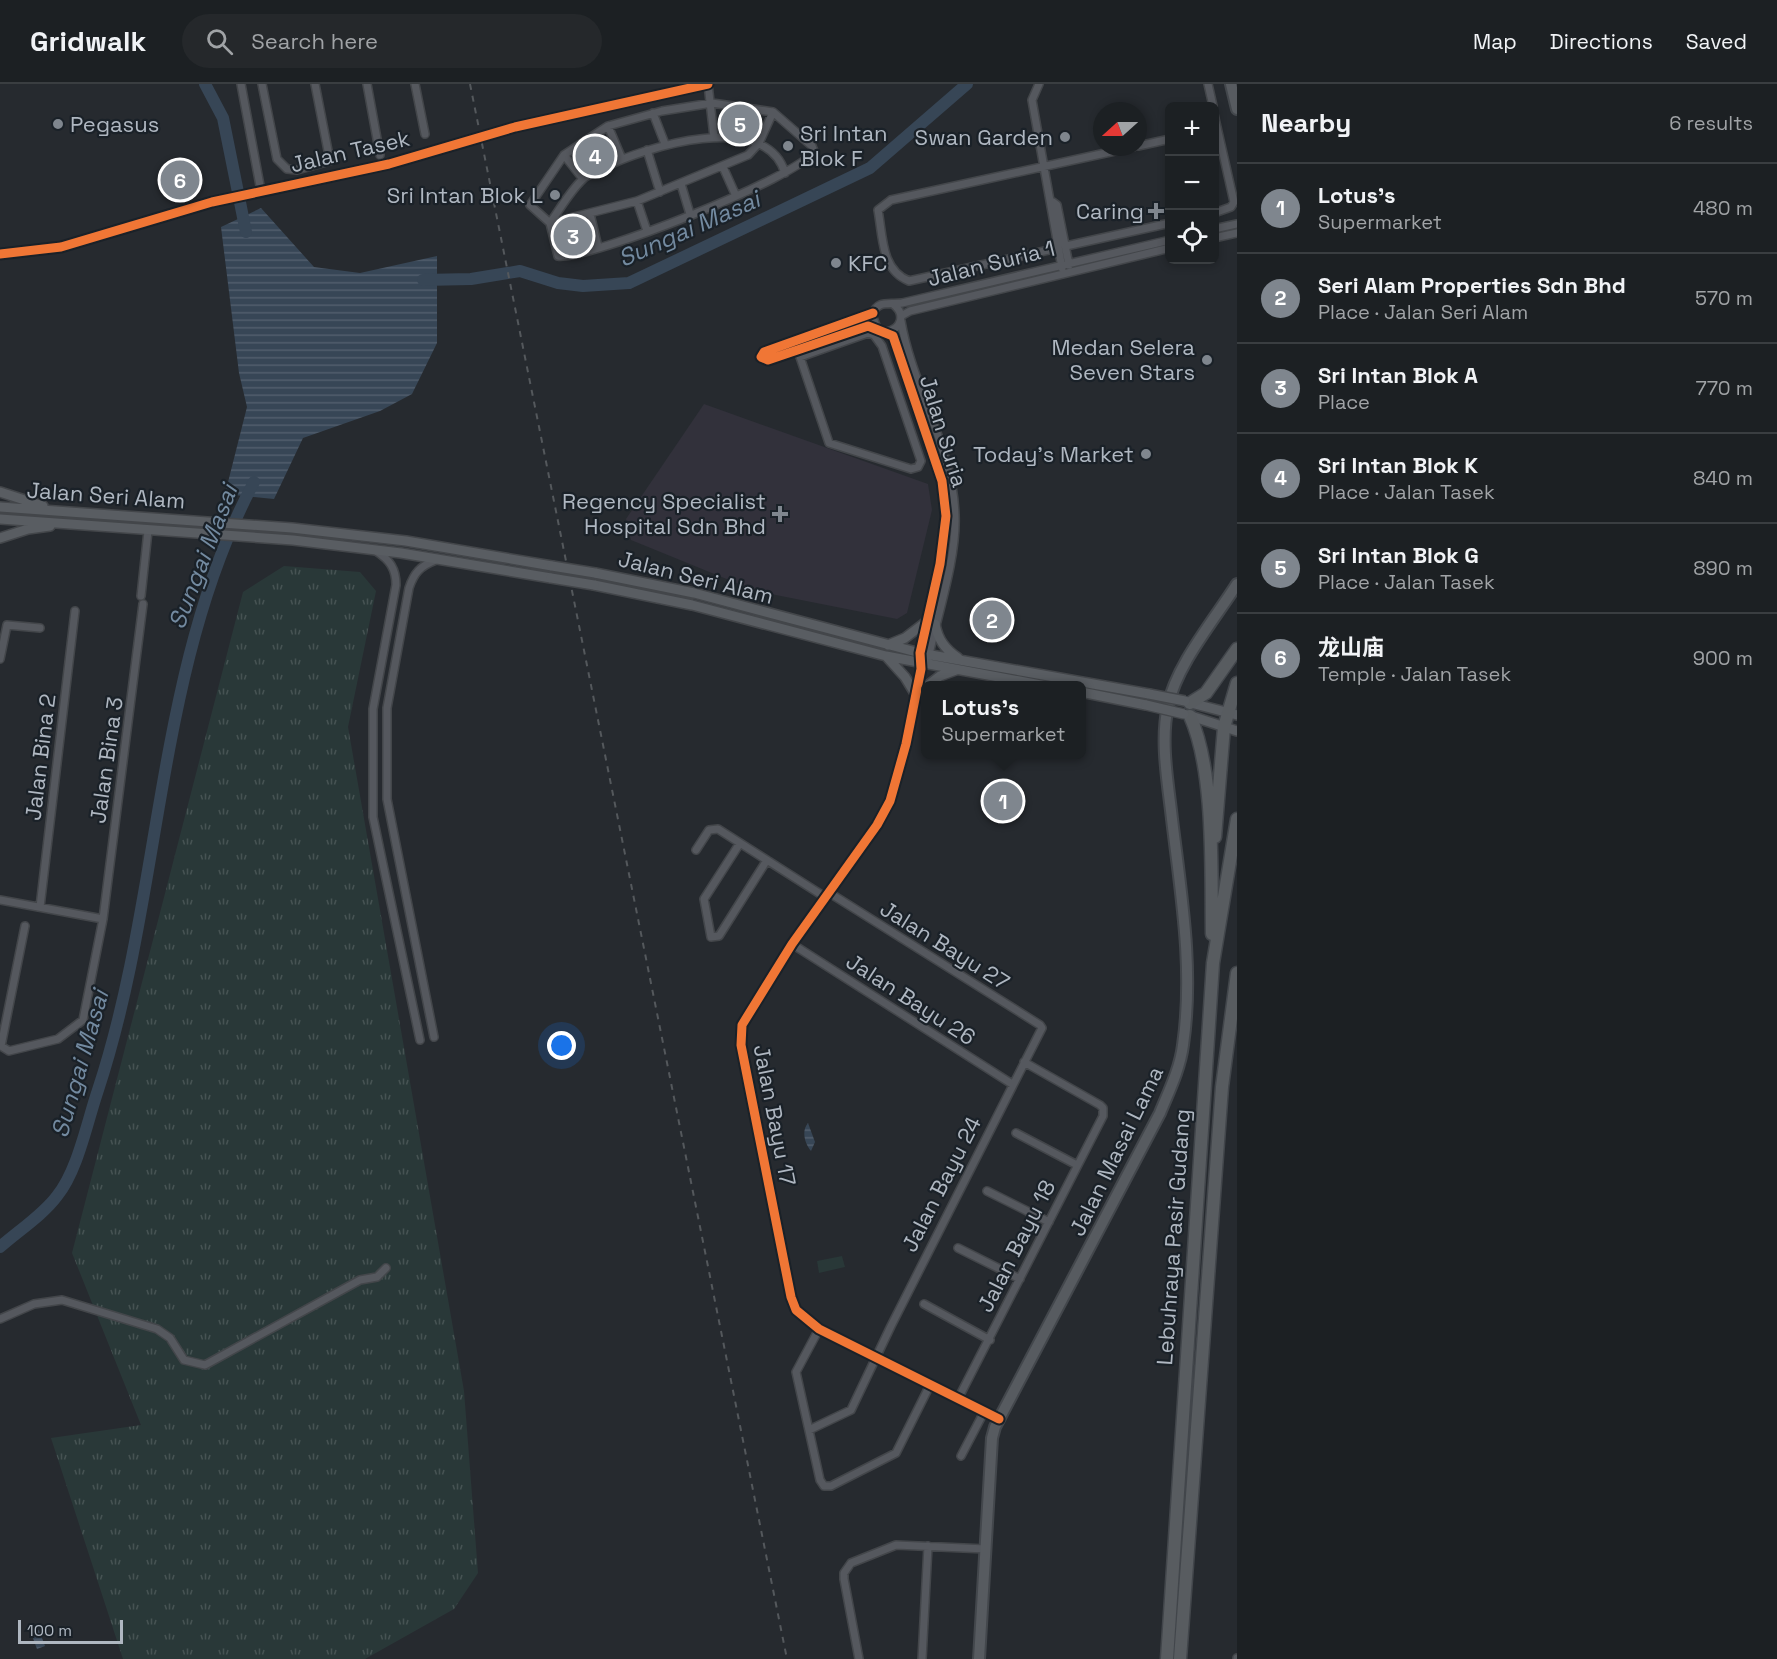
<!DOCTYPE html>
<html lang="en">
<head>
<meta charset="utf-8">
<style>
	:root { --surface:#1c2023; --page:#25282b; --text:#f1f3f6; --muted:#a0a3a6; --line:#3a3e41; --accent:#7f868e }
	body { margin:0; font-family:"Space Grotesk","Noto Sans SC",sans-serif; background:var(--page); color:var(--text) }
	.controls { position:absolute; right:18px; top:18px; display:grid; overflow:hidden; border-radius:9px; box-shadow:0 3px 9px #0003 }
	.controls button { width:54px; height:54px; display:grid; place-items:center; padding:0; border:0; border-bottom:2px solid var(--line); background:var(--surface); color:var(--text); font:30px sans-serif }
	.compass { position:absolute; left:1093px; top:18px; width:54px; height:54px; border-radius:50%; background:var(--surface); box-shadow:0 3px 9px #0003; rotate:249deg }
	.scale { position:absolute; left:18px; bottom:15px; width:105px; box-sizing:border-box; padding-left:6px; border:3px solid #afb7c1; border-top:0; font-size:16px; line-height:21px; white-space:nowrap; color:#afb7c1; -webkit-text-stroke:4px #1a2128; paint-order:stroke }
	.you { position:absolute; left:562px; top:962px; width:21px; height:21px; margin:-15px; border:4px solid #fff; border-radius:50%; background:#1a73e8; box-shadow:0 0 0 9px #1a73e833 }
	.badge { display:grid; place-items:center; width:39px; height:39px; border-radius:50%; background:var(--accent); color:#fff; font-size:20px; font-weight:700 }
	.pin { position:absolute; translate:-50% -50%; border:3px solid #fff; box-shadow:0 2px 6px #0006 }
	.popup { position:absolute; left:921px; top:597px; width:165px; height:78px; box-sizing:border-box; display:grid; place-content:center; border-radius:9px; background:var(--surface); filter:drop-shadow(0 2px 4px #0005); font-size:20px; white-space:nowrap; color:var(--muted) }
	.popup b { font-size:22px; color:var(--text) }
	.popup::after { content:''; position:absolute; left:50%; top:100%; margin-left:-12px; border:12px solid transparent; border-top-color:var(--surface) }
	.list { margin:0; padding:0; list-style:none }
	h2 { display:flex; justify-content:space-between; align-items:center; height:78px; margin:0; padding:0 24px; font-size:26px }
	h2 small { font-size:20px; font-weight:400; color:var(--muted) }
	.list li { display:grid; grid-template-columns:39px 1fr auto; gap:18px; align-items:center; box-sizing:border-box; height:90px; padding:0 24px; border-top:2px solid var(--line) }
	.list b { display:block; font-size:22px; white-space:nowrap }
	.list p { margin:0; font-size:20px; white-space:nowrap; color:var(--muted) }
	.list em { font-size:20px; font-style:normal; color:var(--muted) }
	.icon { flex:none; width:33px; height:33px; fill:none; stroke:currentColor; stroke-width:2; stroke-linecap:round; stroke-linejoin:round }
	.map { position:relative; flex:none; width:1237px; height:1575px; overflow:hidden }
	header { display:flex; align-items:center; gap:36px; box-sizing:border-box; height:84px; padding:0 30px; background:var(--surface); border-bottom:2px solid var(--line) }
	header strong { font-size:28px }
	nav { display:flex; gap:33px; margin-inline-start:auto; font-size:21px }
	.search { width:420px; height:54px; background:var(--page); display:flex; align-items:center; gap:15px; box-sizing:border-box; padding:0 21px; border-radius:33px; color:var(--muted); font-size:22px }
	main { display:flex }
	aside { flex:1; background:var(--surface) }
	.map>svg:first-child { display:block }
	.medical { fill:#32313b }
	.grass { fill:url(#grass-tufts) }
	.pitch { fill:#293838 }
	.water { fill:url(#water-rules) }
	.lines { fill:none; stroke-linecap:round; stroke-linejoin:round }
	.river { stroke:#374656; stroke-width:12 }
	.minor-casing { stroke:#43464a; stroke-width:10 }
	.secondary-casing { stroke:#43464a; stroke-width:12 }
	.primary-casing { stroke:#43474c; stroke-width:14 }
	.trunk-casing { stroke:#42464b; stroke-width:15 }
	.minor { stroke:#55585e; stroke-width:7 }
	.secondary { stroke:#595d62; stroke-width:9 }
	.primary { stroke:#575b60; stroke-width:10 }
	.trunk { stroke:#585c60; stroke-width:12 }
	.rail { stroke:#54585c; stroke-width:2; stroke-dasharray:6 6; stroke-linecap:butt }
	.secondary-bridge-casing { stroke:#43464a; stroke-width:12; stroke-linecap:butt }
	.secondary-bridge { stroke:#595d62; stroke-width:9 }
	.cycleway-casing { stroke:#1a2128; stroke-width:13 }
	.cycleway { stroke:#f07635; stroke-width:9 }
	.poi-dot { fill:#7f868e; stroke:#1a2128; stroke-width:2 }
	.labels { text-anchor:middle; stroke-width:4.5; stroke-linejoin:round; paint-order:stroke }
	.poi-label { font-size:22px; fill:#afb7c1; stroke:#1a2128; text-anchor:end }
	.street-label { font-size:22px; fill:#afb7c1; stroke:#1a2128 }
	.water-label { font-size:24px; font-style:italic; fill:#738aa0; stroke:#1a2128 }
</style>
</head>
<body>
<header>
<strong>Gridwalk</strong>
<div class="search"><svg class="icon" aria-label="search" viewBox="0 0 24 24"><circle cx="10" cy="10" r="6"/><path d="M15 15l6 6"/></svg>Search here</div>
<nav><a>Map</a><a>Directions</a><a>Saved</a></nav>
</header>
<main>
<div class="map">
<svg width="1237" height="1575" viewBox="0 0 1237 1575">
	<defs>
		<pattern id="grass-tufts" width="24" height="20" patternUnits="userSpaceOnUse" patternTransform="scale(1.5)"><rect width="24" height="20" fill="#293838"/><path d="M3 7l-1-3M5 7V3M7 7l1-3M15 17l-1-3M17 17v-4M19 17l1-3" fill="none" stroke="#465353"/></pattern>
		<pattern id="water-rules" width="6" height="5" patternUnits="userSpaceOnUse" patternTransform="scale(1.5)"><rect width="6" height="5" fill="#374656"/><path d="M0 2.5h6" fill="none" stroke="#515e6c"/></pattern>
	</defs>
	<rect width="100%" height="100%" fill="#262a2f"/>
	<path class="medical" d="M704 320 928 400 932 426 907 529 897 535 756 507 631 456 626 435Z"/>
	<path class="grass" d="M284 482 360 488 376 507 348 643 464 1307 478 1489 454 1525 365 1575H123L51 1354 141 1341 72 1169 243 508Z"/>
	<path class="pitch" d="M842 1172 845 1183 819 1189 817 1177Z"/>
	<path class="water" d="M261 124 314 183 360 189 437 172V259L412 310 380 327 303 354 274 415 225 410 247 323 239 289 221 143Z
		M808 1039 815 1058 811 1067C805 1060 801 1047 808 1039Z
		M39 1546 45 1562 37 1565 31 1549Z"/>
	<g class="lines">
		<path class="river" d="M205 0 223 34 246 148
			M423 196 471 195 520 187 558 199 583 202 629 199 870 84 967 0
			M0 1163C18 1147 43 1131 57 1112 78 1086 87 1038 98 1006 163 809 155 583 254 398"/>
		<defs>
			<path id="minor" d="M241 0 261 107
				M262 0 277 75 287 85 297 86 330 77 315 0
				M367 0 380 71
				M415 0 425 50
				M708 0 714 53
				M1039 0 1032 16 1062 184
				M1208 0 1213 22
				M712 19 773 28 812 62 814 67C800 93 589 176 558 172L550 139 530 121 564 71 608 42 662 27Z
				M653 29 665 60
				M1214 30 1234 118 1231 123 1214 129
				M608 42 622 75
				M1138 62 1170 55
				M647 66 660 108
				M564 71 583 95
				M723 83 736 112
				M681 100 690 130
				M637 117 647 147
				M1053 118 1057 121 1069 181
				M590 130 598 163
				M550 139C560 125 570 107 583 95 588 90 597 88 603 84 644 63 766 25 785 89
				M550 139 637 117 748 71 759 59 773 28
				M1214 145 1237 140
				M1214 154 1237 149
				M1066 162 1170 139
				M1058 164 909 197C881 186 883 153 878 126L891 116 1133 63
				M0 170 61 163 212 118 389 80 515 43 708 0
				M873 229 764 268 761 273 768 276 868 242 893 252 942 397 946 432 940 480 920 569 921 585 906 660 890 717 877 741 792 860 742 941 741 961 791 1213 796 1226 819 1245 999 1335
				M901 232 910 227 1170 164
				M901 237C912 302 953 363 955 431 957 474 937 532 928 575
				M877 244 872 231C878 215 889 221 902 219L1170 156
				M886 248C902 245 906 230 893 220
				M797 263 800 273 829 359 911 385 918 383 921 377 882 262 874 251 868 249 800 273
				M376 467C390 476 396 485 396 501L373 625V733L420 956
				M141 512 148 447
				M0 575 7 541 40 544
				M740 759 704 815 711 853 719 852 767 776
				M696 766 709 746 718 745 825 813
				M0 816 103 835
				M40 823 75 527
				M25 842 1 962 9 967 58 955 83 936 103 835 143 520
				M792 860 1012 1000
				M434 953 387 715V624L409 504C414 489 420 482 436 476
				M1016 1049 1077 1081
				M987 1107 1049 1138
				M958 1164 1020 1195
				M924 1220 990 1256
				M0 1235 34 1220 62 1216 157 1245 170 1254 184 1276 205 1281 360 1196 377 1193 386 1184
				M819 1245 796 1288 820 1396 824 1402H831L896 1369 930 1301
				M958 1315 1103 1032V1024L1100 1021 1024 978
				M809 1346 851 1326 891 1242 1042 944 1040 941 828 808
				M961 1372 984 1328
				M859 1575 844 1495V1489L851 1479 896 1461 986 1465
				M922 1575 928 1462
				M1237 1575V1574"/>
			<path id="secondary" d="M0 408 43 422
				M0 423 292 444 406 457 552 482
				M0 435 293 456 401 469 551 494
				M0 454 28 445 50 442
				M595 489 694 509 920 569 1149 610
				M594 501 692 521 886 572 1046 602
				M935 540C938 556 945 565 958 574
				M888 561 905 554 926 538
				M886 572 905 593 916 611 925 603
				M927 602 940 592 956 586
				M1081 608 1146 621
				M1187 618 1237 631
				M1188 631 1237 647"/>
			<path id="primary" d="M1231 0 1237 25
				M979 1575 992 1354 995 1343 1160 1029C1169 1007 1180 985 1183 961 1194 885 1181 810 1172 735 1168 699 1160 657 1168 622 1176 581 1215 535 1237 500"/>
			<path id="trunk" d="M1190 619 1206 609 1237 565
				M1190 632C1215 687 1211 787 1212 850
				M1215 753 1224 643 1237 599
				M1167 1575 1213 879 1237 735
				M1180 1575 1222 1003 1237 889"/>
		</defs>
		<use href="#minor" class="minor-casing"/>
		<use href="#secondary" class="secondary-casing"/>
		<use href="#primary" class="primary-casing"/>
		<use href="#trunk" class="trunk-casing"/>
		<use href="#minor" class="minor"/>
		<use href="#secondary" class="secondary"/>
		<use href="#primary" class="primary"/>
		<use href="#trunk" class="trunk"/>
		<path class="rail" d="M470 0 787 1575"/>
		<defs>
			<path id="secondary-bridge" d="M552 482 595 489
				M551 494 594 501
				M1149 610 1185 617
				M1146 621 1184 630"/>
		</defs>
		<use href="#secondary-bridge" class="secondary-bridge-casing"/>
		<use href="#secondary-bridge" class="secondary-bridge"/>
		<defs>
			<path id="cycleway" d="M0 170 61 163 212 118 389 80 515 43 708 0
				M873 229 764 268 761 273 768 276 868 242 893 252 942 397 946 432 940 480 920 569 921 585 906 660 890 717 877 741 792 860 742 941 741 961 791 1213 796 1226 819 1245 999 1335"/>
		</defs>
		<use href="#cycleway" class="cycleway-casing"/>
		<use href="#cycleway" class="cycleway"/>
	</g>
	<g class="poi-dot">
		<circle cx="58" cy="40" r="6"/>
		<circle cx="1065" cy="53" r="6"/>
		<circle cx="788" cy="62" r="6"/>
		<circle cx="555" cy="111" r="6"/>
		<path d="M1153 118h6v6h6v6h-6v6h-6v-6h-6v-6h6z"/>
		<circle cx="836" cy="179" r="6"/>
		<circle cx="1207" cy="276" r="6"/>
		<circle cx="1146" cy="370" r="6"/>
		<path d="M777 421h6v6h6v6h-6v6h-6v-6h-6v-6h6z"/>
	</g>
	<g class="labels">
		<g class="poi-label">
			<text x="70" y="48" text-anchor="start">Pegasus</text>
			<text x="800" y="57" text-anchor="start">Sri Intan<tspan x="800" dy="25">Blok F</tspan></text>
			<text x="1053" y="61">Swan Garden</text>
			<text x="543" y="119">Sri Intan Blok L</text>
			<text x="1144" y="135">Caring</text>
			<text x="848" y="187" text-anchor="start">KFC</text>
			<text x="1195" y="271">Medan Selera<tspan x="1195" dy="25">Seven Stars</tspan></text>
			<text x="1134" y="378">Today's Market</text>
			<text x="766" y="425">Regency Specialist<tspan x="766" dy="25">Hospital Sdn Bhd</tspan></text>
		</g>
		<g class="street-label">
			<text transform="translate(350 67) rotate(-13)" y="8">Jalan Tasek</text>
			<text transform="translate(991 179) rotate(-14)" y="8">Jalan Suria 1</text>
			<text transform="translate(944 347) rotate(73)" y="8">Jalan Suria</text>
			<text transform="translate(106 411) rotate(4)" y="8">Jalan Seri Alam</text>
			<text transform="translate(696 493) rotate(14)" y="8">Jalan Seri Alam</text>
			<text transform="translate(40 673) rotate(-83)" y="8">Jalan Bina 2</text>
			<text transform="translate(106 676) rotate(-82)" y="8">Jalan Bina 3</text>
			<text transform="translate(945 861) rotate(32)" y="8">Jalan Bayu 27</text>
			<text transform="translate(911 915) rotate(33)" y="8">Jalan Bayu 26</text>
			<text transform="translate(775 1031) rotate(79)" y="8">Jalan Bayu 17</text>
			<text transform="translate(1116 1067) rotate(-64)" y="8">Jalan Masai Lama</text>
			<text transform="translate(941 1100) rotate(-63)" y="8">Jalan Bayu 24</text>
			<text transform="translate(1173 1153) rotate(-86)" y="8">Lebuhraya Pasir Gudang</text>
			<text transform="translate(1016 1162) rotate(-63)" y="8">Jalan Bayu 18</text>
		</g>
		<g class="water-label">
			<text transform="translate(689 145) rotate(-24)" y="8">Sungai Masai</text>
			<text transform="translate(203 473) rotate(-69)" y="8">Sungai Masai</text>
			<text transform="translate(80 980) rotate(-74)" y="8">Sungai Masai</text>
		</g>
	</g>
</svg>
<div class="controls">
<button>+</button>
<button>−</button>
<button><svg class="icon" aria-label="locate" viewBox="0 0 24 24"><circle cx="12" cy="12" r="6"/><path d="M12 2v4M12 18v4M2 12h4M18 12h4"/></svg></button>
</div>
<svg class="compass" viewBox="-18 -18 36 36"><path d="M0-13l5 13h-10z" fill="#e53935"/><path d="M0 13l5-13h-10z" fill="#a0a3a6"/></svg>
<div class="scale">100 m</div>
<div class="you"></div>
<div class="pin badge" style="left:1003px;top:717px">1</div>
<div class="popup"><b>Lotus's</b>Supermarket</div>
<div class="pin badge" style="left:992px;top:536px">2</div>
<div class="pin badge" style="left:573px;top:152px">3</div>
<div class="pin badge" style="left:595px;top:72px">4</div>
<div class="pin badge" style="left:740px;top:40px">5</div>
<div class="pin badge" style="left:180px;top:96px">6</div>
</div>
<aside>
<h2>Nearby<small>6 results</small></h2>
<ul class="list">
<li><span class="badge">1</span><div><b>Lotus's</b><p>Supermarket</p></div><em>480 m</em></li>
<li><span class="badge">2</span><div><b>Seri Alam Properties Sdn Bhd</b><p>Place · Jalan Seri Alam</p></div><em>570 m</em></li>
<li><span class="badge">3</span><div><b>Sri Intan Blok A</b><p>Place</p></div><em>770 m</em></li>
<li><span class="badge">4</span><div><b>Sri Intan Blok K</b><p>Place · Jalan Tasek</p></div><em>840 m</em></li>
<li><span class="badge">5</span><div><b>Sri Intan Blok G</b><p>Place · Jalan Tasek</p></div><em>890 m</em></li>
<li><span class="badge">6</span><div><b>龙山庙</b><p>Temple · Jalan Tasek</p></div><em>900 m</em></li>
</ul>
</aside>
</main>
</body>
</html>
